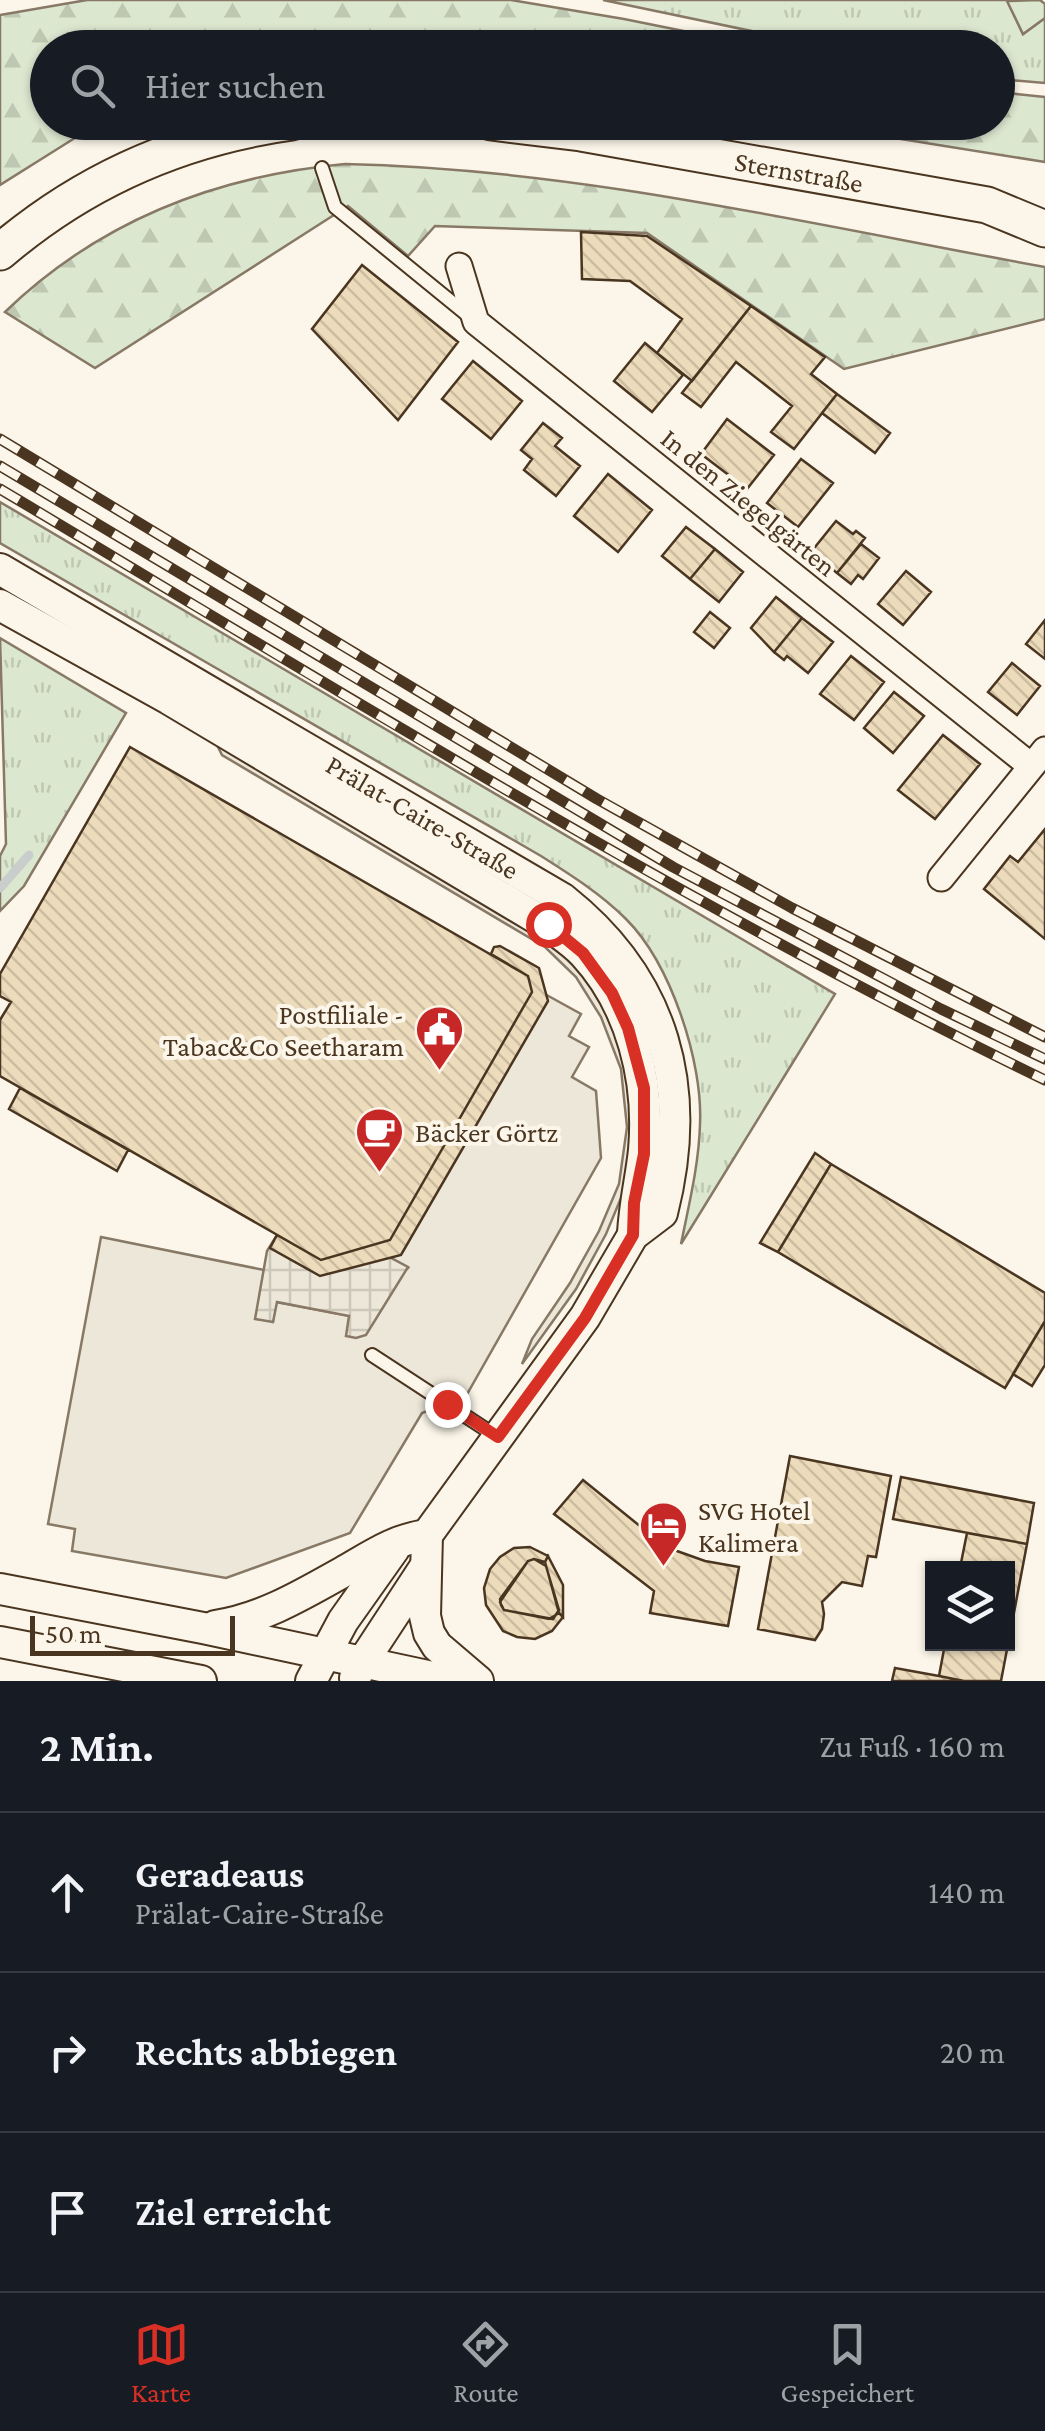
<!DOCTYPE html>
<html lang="de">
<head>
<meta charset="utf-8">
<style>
	:root { --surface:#171b24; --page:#20242c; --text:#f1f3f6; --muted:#9ea1a6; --line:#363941; --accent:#d93025 }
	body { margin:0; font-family:"Crimson Pro",serif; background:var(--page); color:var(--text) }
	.controls { position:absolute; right:30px; bottom:30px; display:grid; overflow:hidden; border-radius:0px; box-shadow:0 2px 8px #0004 }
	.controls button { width:90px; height:90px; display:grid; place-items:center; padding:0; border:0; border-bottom:2px solid var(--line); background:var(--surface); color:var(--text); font:50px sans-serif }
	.scale { position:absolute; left:30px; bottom:25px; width:205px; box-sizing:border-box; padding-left:10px; border:5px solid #4a3520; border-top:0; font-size:28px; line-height:35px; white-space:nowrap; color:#4a3520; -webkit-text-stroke:8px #fbf6e9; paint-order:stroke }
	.stop { position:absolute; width:30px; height:30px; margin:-22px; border:8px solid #d93025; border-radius:50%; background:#fff }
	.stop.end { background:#d93025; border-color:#fff; box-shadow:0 2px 10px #0008 }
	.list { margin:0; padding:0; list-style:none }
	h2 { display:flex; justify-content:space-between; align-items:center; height:130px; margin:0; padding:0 40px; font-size:42px }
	h2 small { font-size:32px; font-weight:400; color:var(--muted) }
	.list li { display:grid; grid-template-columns:65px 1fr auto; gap:30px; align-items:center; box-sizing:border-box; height:160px; padding:0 40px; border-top:2px solid var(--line) }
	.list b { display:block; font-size:38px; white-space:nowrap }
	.list p { margin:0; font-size:32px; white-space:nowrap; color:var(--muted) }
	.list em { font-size:32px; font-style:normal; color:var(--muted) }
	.icon { flex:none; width:55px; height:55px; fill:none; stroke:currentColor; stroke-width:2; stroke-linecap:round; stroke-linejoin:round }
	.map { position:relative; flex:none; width:1045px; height:1681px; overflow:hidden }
	.search { position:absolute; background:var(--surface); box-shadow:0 2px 8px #0004; left:30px; right:30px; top:30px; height:110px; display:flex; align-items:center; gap:25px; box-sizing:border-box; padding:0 35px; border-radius:55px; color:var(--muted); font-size:38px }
	.sheet { height:610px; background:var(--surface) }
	nav { display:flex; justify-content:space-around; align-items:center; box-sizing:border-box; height:140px; border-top:2px solid var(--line); background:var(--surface); font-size:28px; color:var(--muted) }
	nav a { display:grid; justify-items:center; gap:5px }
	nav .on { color:var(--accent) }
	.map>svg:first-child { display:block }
	.grass { fill:url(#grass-tufts); stroke:#887966; stroke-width:2.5 }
	.forest { fill:url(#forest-firs); stroke:#887966; stroke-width:2.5 }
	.pitch { fill:#dce7d0; stroke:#887966; stroke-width:2.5 }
	.parking { fill:#ede7d9; stroke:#887966; stroke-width:2.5 }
	.plaza { fill:url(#plaza-grid); stroke:#887966; stroke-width:2.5 }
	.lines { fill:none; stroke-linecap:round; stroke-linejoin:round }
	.stream { stroke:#c9cecd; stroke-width:9 }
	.building { fill:url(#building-back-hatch); stroke:#4a3520; stroke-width:2.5 }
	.service-casing { stroke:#4a3520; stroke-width:16 }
	.minor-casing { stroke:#4a3520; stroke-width:29 }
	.tertiary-casing { stroke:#4a3520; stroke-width:34 }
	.secondary-casing { stroke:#4a3520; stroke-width:39 }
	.service { stroke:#fbf6e9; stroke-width:12 }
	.minor { stroke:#fbf6e9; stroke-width:25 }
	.tertiary { stroke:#fbf6e9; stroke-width:30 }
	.secondary { stroke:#fbf6e9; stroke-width:35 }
	.rail-casing { stroke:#4a3520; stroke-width:11 }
	.rail { stroke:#fbf6e9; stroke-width:8; stroke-dasharray:22; stroke-linecap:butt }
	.route { stroke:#d93025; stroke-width:12 }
	.labels { text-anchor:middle; stroke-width:8; stroke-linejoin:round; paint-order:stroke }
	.street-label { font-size:28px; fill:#4a3520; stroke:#fbf6e9 }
	.poi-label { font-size:28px; fill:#4a3520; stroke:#fbf6e9; text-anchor:start }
</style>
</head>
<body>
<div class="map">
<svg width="1045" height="1681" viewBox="0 0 1045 1681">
	<defs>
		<pattern id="grass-tufts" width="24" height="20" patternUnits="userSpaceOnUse" patternTransform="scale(2.5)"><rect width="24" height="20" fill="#dce7d0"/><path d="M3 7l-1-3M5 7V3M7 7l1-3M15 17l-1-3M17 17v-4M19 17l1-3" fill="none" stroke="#bec7b2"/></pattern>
		<pattern id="forest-firs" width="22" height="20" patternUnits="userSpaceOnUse" patternTransform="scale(2.5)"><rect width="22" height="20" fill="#dce7d0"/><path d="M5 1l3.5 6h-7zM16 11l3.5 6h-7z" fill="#bec7b2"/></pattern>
		<pattern id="plaza-grid" width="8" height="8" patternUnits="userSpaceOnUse" patternTransform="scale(2.5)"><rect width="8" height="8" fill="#ede7d9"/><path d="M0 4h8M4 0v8" fill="none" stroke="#cdc7ba"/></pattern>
		<pattern id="building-back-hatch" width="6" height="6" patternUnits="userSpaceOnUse" patternTransform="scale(2.5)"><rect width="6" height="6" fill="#ecdcbc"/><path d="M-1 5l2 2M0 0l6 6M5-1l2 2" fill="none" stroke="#ccbda1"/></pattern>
	</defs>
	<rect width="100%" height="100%" fill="#fbf6e9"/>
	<path class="grass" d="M603 0H1007L1023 34 1045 18V83L998 79V48L828 47Z
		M0 502 835 994 681 1244C689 1204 699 1164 700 1124 703 1062 671 964 626 919 601 894 571 875 541 856L0 543Z
		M0 638 126 713 24 886 0 911V856L6 844Z"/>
	<path class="forest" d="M87 0H511L624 19 763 47 48 48V122L110 123 78 136 0 185V15Z
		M998 92 1045 97V162L801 123 998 122Z
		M345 164C581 169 813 225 1045 267V319L844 369 647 233 435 226 408 256 348 206 95 368 5 312C99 221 216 176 345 164Z"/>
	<path class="pitch" d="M1040 0 1045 4V18L1023 34 1007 1Z"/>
	<path class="parking" d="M216 743 535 930 567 955 601 999 617 1033 634 1098 626 1186 606 1234 576 1289 522 1364 532 1339 570 1283 599 1231 619 1184 627 1127 621 1069 601 1017 576 977 545 947 222 755Z
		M543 993 581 1014 569 1036 589 1047 572 1077 596 1091 601 1158 466 1396 422 1413 350 1533 226 1578 72 1551 75 1529 48 1524 101 1237 264 1270 256 1319 273 1321 276 1302 350 1316 408 1268 391 1258Z"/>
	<path class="plaza" d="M277 1235 391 1258 408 1267 366 1335 356 1338 346 1336 349 1316 277 1302 273 1322 255 1319 267 1251Z"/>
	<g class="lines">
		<path class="stream" d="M0 888 29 855"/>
	</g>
	<path class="building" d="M581 232 647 236 751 306 692 381 657 353 682 319 630 281 582 279Z
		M362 265 458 342 398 420 312 329Z
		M751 306 825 357 811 374 837 394 794 449 771 432 792 406 736 362 701 407 682 393Z
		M645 343 683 375 652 412 614 381Z
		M473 361 522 401 491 439 442 399Z
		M837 394 890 433 875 453 822 413Z
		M727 419 774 455 747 489 701 454Z
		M543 423 562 438 555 446 580 466 556 496 524 470 532 459 521 450Z
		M801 459 833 483 798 527 767 503Z
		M608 474 652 510 618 552 574 516Z
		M836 521 853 534 856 531 865 538 837 573 811 552Z
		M686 527 715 549 690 579 662 556Z
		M861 544 879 558 863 579 858 575 851 584 837 573Z
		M715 549 743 572 719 602 690 579Z
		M906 571 931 592 903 625 878 604Z
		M776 597 802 618 774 652 751 628Z
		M710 612 730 628 714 648 694 632Z
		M802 618 833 642 808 673 787 656 784 660 774 652Z
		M1045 620V659L1026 644Z
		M851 656 884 682 854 720 820 694Z
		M1012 663 1040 686 1017 715 988 692Z
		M894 692 924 716 893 753 864 728Z
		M943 735 980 764 935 819 898 790Z
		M130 747 528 976 532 992 390 1240 321 1260 0 1076V1020L11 1002 0 996V974Z
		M1045 829V939L984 889 1010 856 1018 862Z
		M500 946 539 968 548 1001 401 1255 320 1276 270 1248 277 1235 321 1260 390 1240 532 992 528 976 491 954 494 947Z
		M20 1088 128 1150 117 1171 9 1109Z
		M815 1153 831 1164 778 1252 760 1243Z
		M831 1164 1045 1293V1321L1005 1388 778 1252Z
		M1045 1321V1365L1032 1386 1013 1374Z
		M790 1456 891 1476 876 1557 868 1556 862 1586 842 1582 822 1602 824 1614 822 1629 815 1640 758 1629Z
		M901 1477 1034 1503 1027 1544 893 1519Z
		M583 1480 651 1535 677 1551 705 1561 739 1567 728 1626 650 1613 654 1591 554 1514Z
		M967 1533 1027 1544 1001 1681H964L939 1676 945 1644H1008V1568H960Z
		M530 1547 548 1556 545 1562 534 1559 528 1561 500 1602 504 1610 549 1619 559 1613 563 1617 552 1631 535 1639 517 1637 503 1631 486 1605 484 1588 490 1569 500 1557 514 1548Z
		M548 1556 563 1585V1617L559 1613 545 1562Z
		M534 1559 546 1566 559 1610 553 1619 504 1610 501 1605 500 1599 528 1561Z
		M895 1668 939 1676 964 1681H892Z"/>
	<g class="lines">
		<defs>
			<path id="service" d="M322 168 335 207 470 317
				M372 1355 496 1436"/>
			<path id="minor" d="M459 266 476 322 1031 766
				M941 878 1045 750"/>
			<g id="tertiary">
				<path id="s1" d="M0 569 563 899C665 980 694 1088 662 1213L633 1235 585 1317 427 1535 425 1616 429 1633 437 1646 478 1681"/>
				<path d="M0 605 169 699 548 925C560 934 574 943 584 954 632 1006 650 1081 644 1150 641 1179 634 1206 633 1235"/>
				<path d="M0 1589 203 1628 451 1681"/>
				<path d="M215 1626C262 1619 302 1595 343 1572 371 1556 395 1539 427 1535"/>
				<path d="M0 1642 201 1681"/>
				<path d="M355 1678 362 1663 425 1567"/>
				<path d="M311 1681 343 1621 394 1549"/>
			</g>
			<g id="secondary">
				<path id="s2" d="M491 122 581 133 987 205 1045 229"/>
				<path d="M0 252C84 180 183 137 292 122"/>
			</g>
		</defs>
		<use href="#service" class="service-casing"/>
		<use href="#minor" class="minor-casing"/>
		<use href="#tertiary" class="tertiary-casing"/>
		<use href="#secondary" class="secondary-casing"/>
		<use href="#service" class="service"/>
		<use href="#minor" class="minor"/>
		<use href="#tertiary" class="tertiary"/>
		<use href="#secondary" class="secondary"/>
		<defs>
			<path id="rail" d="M0 439 597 799 792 908 1045 1037
				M0 466 673 867 941 1009 1045 1059
				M0 489C344 694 684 905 1045 1080"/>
		</defs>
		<use href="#rail" class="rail-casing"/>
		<use href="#rail" class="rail"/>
	</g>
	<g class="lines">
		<path class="route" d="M447 1404 498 1437 585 1318 633 1235 634 1203 644 1154V1088L628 1028 612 993 583 953 548 924"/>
	</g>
	<defs>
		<symbol id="civic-pin" viewBox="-11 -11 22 30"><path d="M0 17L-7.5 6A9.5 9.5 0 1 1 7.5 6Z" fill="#c62828" stroke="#fbf6e9"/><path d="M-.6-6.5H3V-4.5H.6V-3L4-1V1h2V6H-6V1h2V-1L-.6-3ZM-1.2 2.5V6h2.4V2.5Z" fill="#fff"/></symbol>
		<symbol id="cafe-pin" viewBox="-11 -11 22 30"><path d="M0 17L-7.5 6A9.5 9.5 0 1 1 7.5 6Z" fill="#c62828" stroke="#fbf6e9"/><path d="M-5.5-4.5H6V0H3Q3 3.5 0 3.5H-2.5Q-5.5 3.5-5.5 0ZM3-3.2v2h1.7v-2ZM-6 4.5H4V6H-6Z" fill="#fff"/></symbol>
		<symbol id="hotel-pin" viewBox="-11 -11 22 30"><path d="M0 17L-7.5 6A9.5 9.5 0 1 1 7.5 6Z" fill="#c62828" stroke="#fbf6e9"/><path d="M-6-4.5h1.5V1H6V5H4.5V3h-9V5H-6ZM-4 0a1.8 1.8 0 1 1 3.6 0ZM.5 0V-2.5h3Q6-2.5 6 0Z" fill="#fff"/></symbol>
	</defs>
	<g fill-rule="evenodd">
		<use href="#civic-pin" x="412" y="1002" width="55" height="75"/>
		<use href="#cafe-pin" x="352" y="1104" width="55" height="75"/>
		<use href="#hotel-pin" x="636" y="1498" width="55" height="75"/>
	</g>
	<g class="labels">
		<g class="street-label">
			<text dy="10" stroke="none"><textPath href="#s2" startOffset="312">Sternstraße</textPath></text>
			<text transform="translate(749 502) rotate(39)" y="10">In den Ziegelgärten</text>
			<text dy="10" stroke="none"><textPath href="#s1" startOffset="490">Prälat-Caire-Straße</textPath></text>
		</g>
		<g class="poi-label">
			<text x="404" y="1024" text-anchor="end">Postfiliale -<tspan x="404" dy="32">Tabac&amp;Co Seetharam</tspan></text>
			<text x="415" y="1142">Bäcker Görtz</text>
			<text x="698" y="1520">SVG Hotel<tspan x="698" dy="32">Kalimera</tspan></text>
		</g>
	</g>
</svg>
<div class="controls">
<button><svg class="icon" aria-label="layers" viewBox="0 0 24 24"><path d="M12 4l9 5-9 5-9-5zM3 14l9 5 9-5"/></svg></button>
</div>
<div class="scale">50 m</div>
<div class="stop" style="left:548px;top:924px"></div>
<div class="stop end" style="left:447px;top:1404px"></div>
<div class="search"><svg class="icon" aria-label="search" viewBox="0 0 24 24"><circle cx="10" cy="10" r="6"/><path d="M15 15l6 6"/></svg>Hier suchen</div>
</div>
<section class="sheet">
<h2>2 Min.<small>Zu Fuß · 160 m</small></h2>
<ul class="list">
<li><svg class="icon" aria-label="ahead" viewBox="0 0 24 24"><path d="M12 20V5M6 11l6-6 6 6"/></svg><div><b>Geradeaus</b><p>Prälat-Caire-Straße</p></div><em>140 m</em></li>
<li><svg class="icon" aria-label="right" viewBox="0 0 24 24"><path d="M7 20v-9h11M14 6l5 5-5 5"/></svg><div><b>Rechts abbiegen</b></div><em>20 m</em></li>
<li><svg class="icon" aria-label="arrive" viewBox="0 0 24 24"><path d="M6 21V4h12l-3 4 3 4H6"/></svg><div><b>Ziel erreicht</b></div></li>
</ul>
</section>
<nav>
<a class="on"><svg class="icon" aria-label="map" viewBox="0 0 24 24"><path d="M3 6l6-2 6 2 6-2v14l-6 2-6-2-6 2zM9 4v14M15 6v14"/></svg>Karte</a>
<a><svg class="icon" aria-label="directions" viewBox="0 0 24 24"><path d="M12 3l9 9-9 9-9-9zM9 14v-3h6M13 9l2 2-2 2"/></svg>Route</a>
<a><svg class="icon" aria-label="saved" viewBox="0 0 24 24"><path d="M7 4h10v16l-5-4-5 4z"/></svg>Gespeichert</a>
</nav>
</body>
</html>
